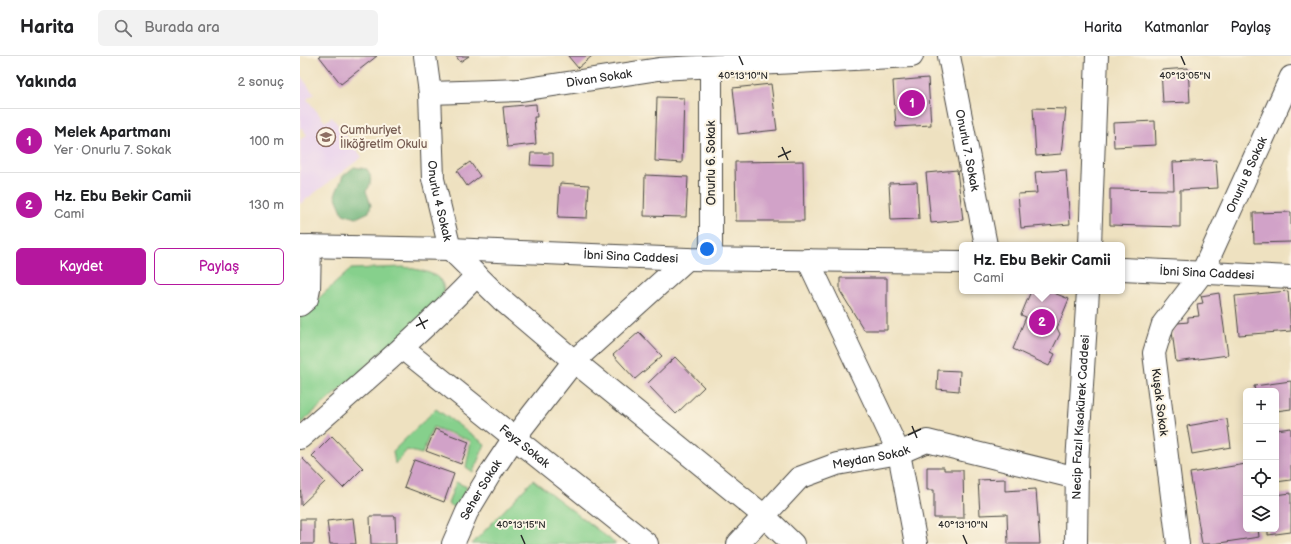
<!DOCTYPE html>
<html lang="tr">
<head>
<meta charset="utf-8">
<style>
	:root { --surface:#fff; --page:#f2f2f2; --text:#202124; --muted:#757577; --line:#e0e0e0; --accent:#b5179e }
	body { margin:0; font-family:"Balsamiq Sans",sans-serif; background:var(--page); color:var(--text) }
	.controls { position:absolute; right:12px; bottom:12px; display:grid; overflow:hidden; border-radius:6px; box-shadow:0 2px 10px #0003 }
	.controls button { width:36px; height:36px; display:grid; place-items:center; padding:0; border:0; border-bottom:1px solid var(--line); background:var(--surface); color:var(--text); font:20px sans-serif }
	.you { position:absolute; left:407px; top:193px; width:14px; height:14px; margin:-10px; border:3px solid #fff; border-radius:50%; background:#1a73e8; box-shadow:0 0 0 6px #1a73e833 }
	.badge { display:grid; place-items:center; width:26px; height:26px; border-radius:50%; background:var(--accent); color:#fff; font-size:13px; font-weight:700 }
	.pin { position:absolute; translate:-50% -50%; border:2px solid #fff; box-shadow:0 1px 4px #0006 }
	.popup { position:absolute; left:659px; top:186px; width:166px; height:52px; box-sizing:border-box; display:grid; place-content:center; border-radius:6px; background:var(--surface); filter:drop-shadow(0 1px 3px #0005); font-size:13px; white-space:nowrap; color:var(--muted) }
	.popup b { font-size:15px; color:var(--text) }
	.popup::after { content:''; position:absolute; left:50%; top:100%; margin-left:-8px; border:8px solid transparent; border-top-color:var(--surface) }
	.list { margin:0; padding:0; list-style:none }
	h2 { display:flex; justify-content:space-between; align-items:center; height:52px; margin:0; padding:0 16px; font-size:17px }
	h2 small { font-size:13px; font-weight:400; color:var(--muted) }
	.list li { display:grid; grid-template-columns:26px 1fr auto; gap:12px; align-items:center; box-sizing:border-box; height:64px; padding:0 16px; border-top:1px solid var(--line) }
	.list b { display:block; font-size:15px; white-space:nowrap }
	.list p { margin:0; font-size:13px; white-space:nowrap; color:var(--muted) }
	.list em { font-size:13px; font-style:normal; color:var(--muted) }
	.actions { display:flex; gap:8px; padding:12px 16px }
	.actions a { flex:1; padding:9px 0; border:1px solid var(--accent); border-radius:6px; text-align:center; font-size:14px; color:var(--accent) }
	.actions .main { background:var(--accent); color:#fff }
	.icon { flex:none; width:22px; height:22px; fill:none; stroke:currentColor; stroke-width:2; stroke-linecap:round; stroke-linejoin:round }
	.map { position:relative; flex:none; width:991px; height:488px; overflow:hidden }
	header { display:flex; align-items:center; gap:24px; box-sizing:border-box; height:56px; padding:0 20px; background:var(--surface); border-bottom:1px solid var(--line) }
	header strong { font-size:19px }
	nav { display:flex; gap:22px; margin-inline-start:auto; font-size:14px }
	.search { width:280px; height:36px; background:var(--page); display:flex; align-items:center; gap:10px; box-sizing:border-box; padding:0 14px; border-radius:6px; color:var(--muted); font-size:15px }
	main { display:flex }
	aside { flex:1; background:var(--surface) }
	.map>svg:first-child { display:block }
	.built { fill:#e9d2ee }
	.green { fill:#86d08c; stroke:#587e5c }
	.forest { fill:#6cb278; stroke:#4c6e52 }
	.building { fill:#d1a2c8 }
	.lines { fill:none; stroke-linecap:round; stroke-linejoin:round }
	.minor-casing { stroke:#484641; stroke-width:24 }
	.minor { stroke:#fff; stroke-width:22 }
	.ticks { fill:none; stroke:#2b2b2b; stroke-width:1.5 }
	.labels { text-anchor:middle; stroke-width:4; stroke-linejoin:round; paint-order:stroke }
	.street-label { font-size:12px; fill:#2b2b2b; stroke:#fcf5e5 }
	.education-label { font-size:12px; fill:#785e54; stroke:#fcf5e5; text-anchor:start }
	.ticks-label { font-size:10px; text-anchor:middle; fill:#2b2b2b; stroke:#fcf5e5; stroke-width:4; stroke-linejoin:round; paint-order:stroke }
</style>
</head>
<body>
<header>
<strong>Harita</strong>
<div class="search"><svg class="icon" aria-label="search" viewBox="0 0 24 24"><circle cx="10" cy="10" r="6"/><path d="M15 15l6 6"/></svg>Burada ara</div>
<nav><a>Harita</a><a>Katmanlar</a><a>Paylaş</a></nav>
</header>
<main>
<aside>
<h2>Yakında<small>2 sonuç</small></h2>
<ul class="list">
<li><span class="badge">1</span><div><b>Melek Apartmanı</b><p>Yer · Onurlu 7. Sokak</p></div><em>100 m</em></li>
<li><span class="badge">2</span><div><b>Hz. Ebu Bekir Camii</b><p>Cami</p></div><em>130 m</em></li>
</ul>
<div class="actions"><a class="main">Kaydet</a><a>Paylaş</a></div>
</aside>
<div class="map">
<svg width="991" height="488" viewBox="0 0 991 488">
	<rect width="100%" height="100%" fill="#fcf5e5"/>
	<filter id="ink" filterUnits="userSpaceOnUse"><feTurbulence type="fractalNoise" baseFrequency=".025" numOctaves="2"/><feDisplacementMap in="SourceGraphic" scale="8" xChannelSelector="R" yChannelSelector="G"/><feConvolveMatrix kernelMatrix="1 2 1 2 8 2 1 2 1" color-interpolation-filters="sRGB"/></filter>
	<filter id="wash" filterUnits="userSpaceOnUse"><feTurbulence type="fractalNoise" baseFrequency=".012" numOctaves="4" result="noise"/><feDisplacementMap in="SourceGraphic" scale="16" xChannelSelector="R" yChannelSelector="G"/><feGaussianBlur stdDeviation="0.9" result="paint"/><feColorMatrix in="noise" values="0 0 0 0 0 0 0 0 0 0 0 0 0 0 0 0 0 1.4 0 .05"/><feComposite in="paint" operator="in"/></filter>
	<g filter="url(#wash)">
		<rect width="100%" height="100%" fill="#eee1c0"/>
		<path class="built" d="M0 19 14 38 7 43 25 66 32 61 62 101 0 148V84L7 79 2 72 0 73Z"/>
		<path class="green" d="M104 211C122 215 153 217 141 245L0 368V259L51 213Z
			M136 353 185 388 173 416 166 411 171 385 133 371 122 398 107 394 95 408 93 395Z
			M233 424 316 488H172Z
			M156 426 167 431 158 453 148 448Z"/>
		<path class="forest" d="M54 111 67 113C72 120 72 129 66 135L71 149 69 156 56 162 43 158 35 139 43 120Z"/>
		<g id="blocks">
			<path class="building" d="M19 0H77L41 28Z
				M156 0H169L160 6Z
				M268 0H292L278 12Z
				M888 12 890 46 863 47 861 14Z
				M628 22 631 69 596 71 593 25Z
				M471 28 477 74 438 78 433 32Z
				M357 41 384 42 382 107 355 105Z
				M236 48 237 61H234L236 88 207 91 203 51Z
				M733 52 766 53 761 98 736 100Z
				M855 65 856 89 814 91 813 67Z
				M231 97H253V110L230 109Z
				M916 104 918 132 880 134V171L810 169V133L874 134 873 106Z
				M503 105 504 165H436L435 106Z
				M170 106 180 120 167 130 157 115Z
				M657 114 663 164 631 167 626 117Z
				M766 114 770 168 721 172 718 138 737 137 735 116Z
				M345 119 388 121 386 161 344 160Z
				M617 126 619 163 591 164 589 127Z
				M260 127 289 129 287 162 258 161Z
				M991 156V186L954 187 953 157Z
				M540 222H587V274H564L540 235Z
				M731 235H749L769 243 757 272 760 278 751 296 755 298 749 310 713 293 726 261 721 259Z
				M988 235 991 275 939 279 935 240Z
				M919 237 928 299 876 306 872 275 878 267 888 266V261L899 260 897 248 903 247 901 240Z
				M339 276 362 300 335 323 313 299Z
				M375 301 404 331 376 358 347 328Z
				M638 314 660 315 659 335 637 333Z
				M991 325V353L976 355V335H955L954 330Z
				M927 363 931 391 892 398 887 370Z
				M991 372V424L976 426V374Z
				M135 373 169 386 161 408 126 395Z
				M32 380 63 412 43 432 12 400Z
				M2 402 25 426 1 449 0 404Z
				M114 404 154 418 144 446 104 431Z
				M946 408V473H958L959 481 913 488H902L890 417Z
				M627 411H644V414H663L664 462H634V434H627Z
				M705 423V435L736 433 740 488H708L707 458 680 459 678 424Z
				M991 437V476L968 479V473H976V439Z
				M70 460H95L96 488H71Z
				M53 462 56 488H30L27 465Z
				M0 463H14V488H0Z"/>
		</g>
	</g>
	<g filter="url(#ink)">
		<use href="#blocks" fill-opacity="0" stroke="#484641" stroke-width="1"/>
		<g class="lines">
			<defs>
				<g id="minor">
					<path id="s1" d="M125 0 130 37 133 123 150 193 201 243 274 305 463 459 493 488"/>
					<path id="s2" d="M649 0 686 189"/>
					<path id="s3" d="M130 37 221 34 359 13 612 0"/>
					<path d="M790 189 797 0"/>
					<path id="s4" d="M0 190 150 193 387 203 662 206"/>
					<path d="M411 202V12"/>
					<path d="M508 204 599 397 616 488"/>
					<path id="s5" d="M822 213 991 221"/>
					<path d="M0 249 7 243 9 233 10 190"/>
					<path id="s6" d="M102 292 347 488"/>
					<path d="M0 382C60 329 122 277 177 219"/>
					<path id="s7" d="M153 488 167 456 190 418 214 382 274 305 387 203"/>
					<path id="s8" d="M438 488 499 422 537 408 599 397 627 385 777 422"/>
					<path id="s9" d="M776 488 777 407 788 235"/>
					<path id="s10" d="M878 488 854 297 863 268 902 217 991 21"/>
				</g>
			</defs>
			<use href="#minor" class="minor-casing"/>
			<use href="#minor" class="minor"/>
		</g>
	</g>
	<path class="ticks" d="M439 0 443 9M881 0 885 9M482 91 488 104M478 101 491 95M119 261 125 273M116 270 128 264M612 370 617 382M608 379 621 373M221 479 225 488M663 479 667 488"/>
	<defs>
		<symbol id="school-ring" viewBox="-11 -11 22 22"><circle r="9.5" fill="#fcf5e5" stroke="#8d6e63" stroke-width="1.5"/><path d="M0-5L7-2L0 1L-7-2ZM-4 1L0 2.5L4 1V4Q0 6-4 4Z" fill="#8d6e63"/></symbol>
	</defs>
	<g fill-rule="evenodd">
		<use href="#school-ring" x="15" y="70" width="22" height="22"/>
	</g>
	<g class="labels">
		<g class="street-label">
			<text dy="4" stroke="none"><textPath href="#s3" startOffset="170">Divan Sokak</textPath></text>
			<text dy="4" stroke="none"><textPath href="#s2" startOffset="96">Onurlu 7. Sokak</textPath></text>
			<text transform="translate(411 107) rotate(-90)" y="4">Onurlu 6. Sokak</text>
			<text dy="4" stroke="none"><textPath href="#s10" startOffset="395">Onurlu 8 Sokak</textPath></text>
			<text dy="4" stroke="none"><textPath href="#s1" startOffset="146">Onurlu 4 Sokak</textPath></text>
			<text dy="4" stroke="none"><textPath href="#s4" startOffset="331">İbni Sina Caddesi</textPath></text>
			<text dy="4" stroke="none"><textPath href="#s5" startOffset="85">İbni Sina Caddesi</textPath></text>
			<text transform="translate(860 346) rotate(83)" y="4">Kuşak Sokak</text>
			<text dy="4" stroke="none"><textPath href="#s9" startOffset="127">Necip Fazıl Kısakürek Caddesi</textPath></text>
			<text dy="4" stroke="none"><textPath href="#s6" startOffset="157">Feyz Sokak</textPath></text>
			<text dy="4" stroke="none"><textPath href="#s8" startOffset="165">Meydan Sokak</textPath></text>
			<text dy="4" stroke="none"><textPath href="#s7" startOffset="61">Seher Sokak</textPath></text>
		</g>
		<g class="education-label">
			<text x="40" y="78">Cumhuriyet<tspan x="40" dy="14">İlköğretim Okulu</tspan></text>
		</g>
	</g>
	<g class="ticks-label">
		<text x="443" y="23">40°13'10"N</text>
		<text x="885" y="23">40°13'05"N</text>
		<text x="221" y="472">40°13'15"N</text>
		<text x="663" y="472">40°13'10"N</text>
	</g>
</svg>
<div class="controls">
<button>+</button>
<button>−</button>
<button><svg class="icon" aria-label="locate" viewBox="0 0 24 24"><circle cx="12" cy="12" r="6"/><path d="M12 2v4M12 18v4M2 12h4M18 12h4"/></svg></button>
<button><svg class="icon" aria-label="layers" viewBox="0 0 24 24"><path d="M12 4l9 5-9 5-9-5zM3 14l9 5 9-5"/></svg></button>
</div>
<div class="you"></div>
<div class="pin badge" style="left:612px;top:47px">1</div>
<div class="pin badge" style="left:742px;top:266px">2</div>
<div class="popup"><b>Hz. Ebu Bekir Camii</b>Cami</div>
</div>
</main>
</body>
</html>
